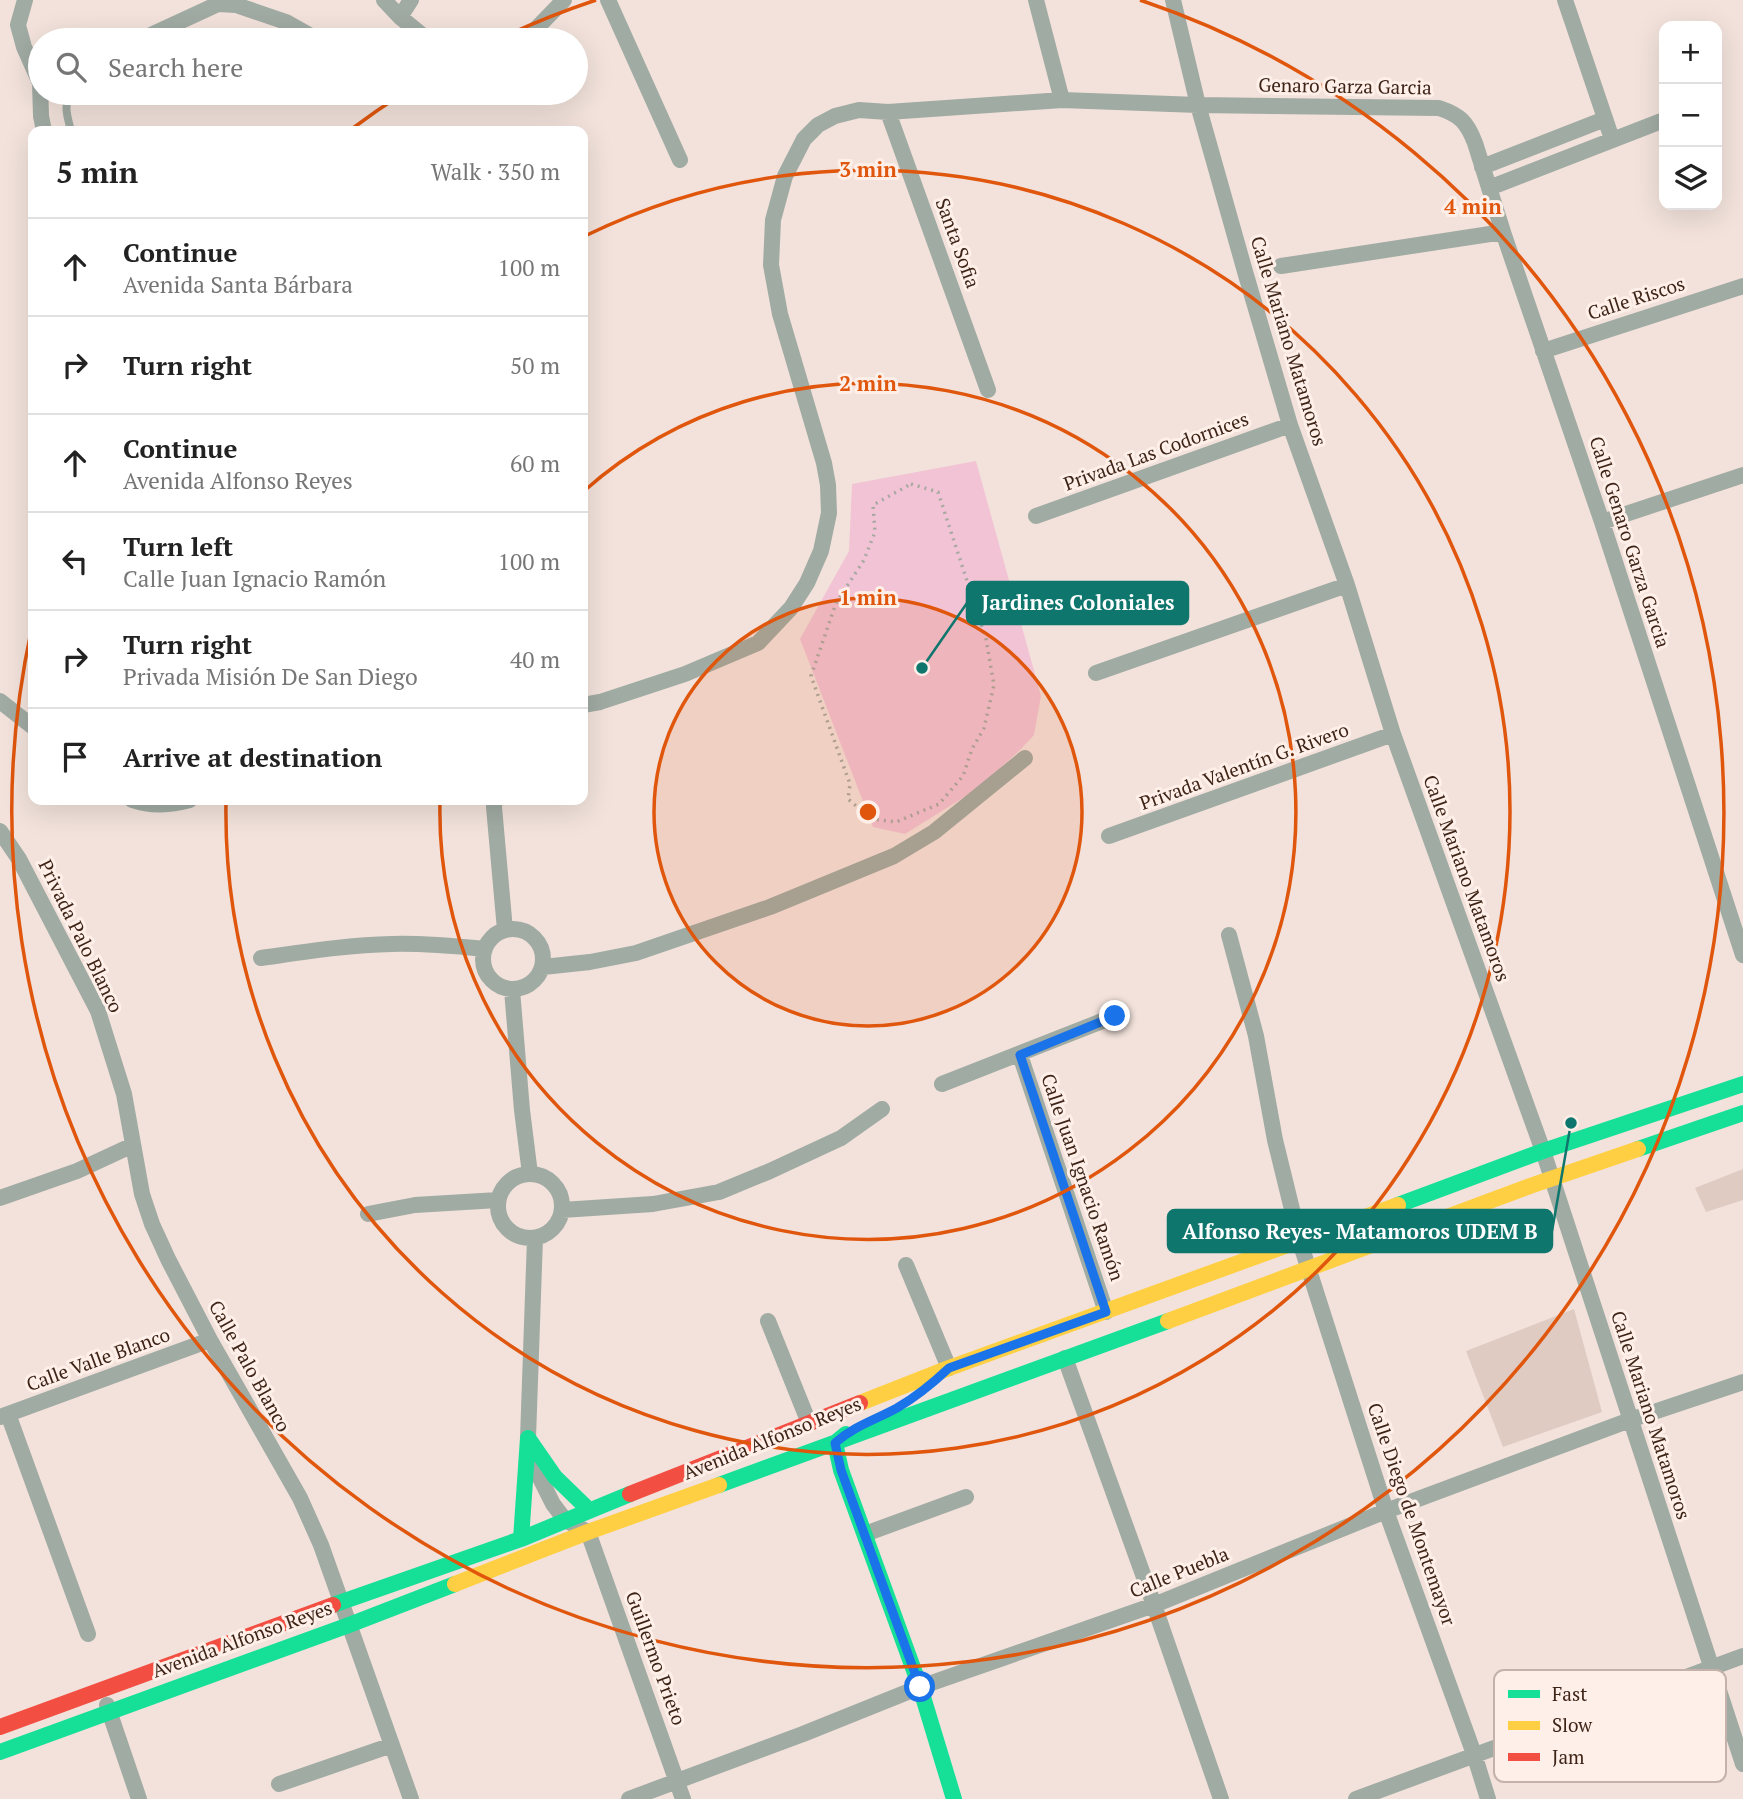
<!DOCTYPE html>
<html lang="en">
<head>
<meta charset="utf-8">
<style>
	:root { --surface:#fff; --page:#f6f6f6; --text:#222; --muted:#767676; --line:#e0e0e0 }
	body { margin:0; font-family:"PT Serif",serif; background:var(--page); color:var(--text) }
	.controls { position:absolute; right:21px; top:21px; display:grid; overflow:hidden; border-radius:14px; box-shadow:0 7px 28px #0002 }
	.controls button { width:63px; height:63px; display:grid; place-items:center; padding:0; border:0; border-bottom:2px solid var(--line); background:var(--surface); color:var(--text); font:35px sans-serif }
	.stop { position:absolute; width:21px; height:21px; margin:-16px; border:5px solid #1a73e8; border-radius:50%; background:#fff }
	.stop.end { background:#1a73e8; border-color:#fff; box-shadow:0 2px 7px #0008 }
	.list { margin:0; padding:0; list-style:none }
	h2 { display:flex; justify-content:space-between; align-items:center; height:91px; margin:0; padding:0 28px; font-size:30px }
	h2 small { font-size:23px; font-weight:400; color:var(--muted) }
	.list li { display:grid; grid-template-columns:46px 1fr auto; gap:21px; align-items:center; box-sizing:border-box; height:98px; padding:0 28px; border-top:2px solid var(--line) }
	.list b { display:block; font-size:26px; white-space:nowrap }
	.list p { margin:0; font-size:23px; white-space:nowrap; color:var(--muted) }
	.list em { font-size:23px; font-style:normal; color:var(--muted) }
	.icon { flex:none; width:38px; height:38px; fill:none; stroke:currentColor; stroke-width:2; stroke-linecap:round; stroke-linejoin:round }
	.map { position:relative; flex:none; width:1743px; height:1799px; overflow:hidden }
	.search { position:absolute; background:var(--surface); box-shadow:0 7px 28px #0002; left:28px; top:28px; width:560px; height:77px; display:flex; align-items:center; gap:18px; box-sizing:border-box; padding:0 24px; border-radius:38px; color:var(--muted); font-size:26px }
	.panel { position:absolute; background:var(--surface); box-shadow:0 7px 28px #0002; left:28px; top:126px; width:560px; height:679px; border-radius:14px }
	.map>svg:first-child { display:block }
	.green { fill:#f2c3d4 }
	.building { fill:#dfcbc2 }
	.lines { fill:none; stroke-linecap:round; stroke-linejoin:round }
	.path { stroke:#a7a9a2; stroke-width:3.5; stroke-dasharray:2 5; stroke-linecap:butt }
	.lane { stroke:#a0aba3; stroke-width:8 }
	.street { stroke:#a0aba3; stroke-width:16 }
	.fast { stroke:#16e098; stroke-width:16 }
	.slow { stroke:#ffcf43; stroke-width:16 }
	.jam { stroke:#f24e42; stroke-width:16 }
	.route { stroke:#1a73e8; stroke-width:9 }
	.ring { fill:none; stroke:#e0560d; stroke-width:3.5 }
	.labels { text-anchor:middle; stroke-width:6; stroke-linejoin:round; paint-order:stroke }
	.street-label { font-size:19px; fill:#3e2417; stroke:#feefe9 }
	.key { fill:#feefe9; stroke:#c4b2aa; stroke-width:2 }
	.key-label { font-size:19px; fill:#3e2417 }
	.centre { fill:#e0560d; stroke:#feefe9; stroke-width:3.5 }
	.ring-label { font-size:21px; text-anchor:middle; font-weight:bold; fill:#e0560d; stroke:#feefe9; stroke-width:6; stroke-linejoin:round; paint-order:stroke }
	.leader { fill:none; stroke:#0f766e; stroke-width:2.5 }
	.callout-dot { fill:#0f766e; stroke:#feefe9; stroke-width:2.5 }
	.callout { fill:#0f766e; stroke:#0f766e; stroke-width:2.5 }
	.callout-label { font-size:21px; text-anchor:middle; font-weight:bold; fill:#fff }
</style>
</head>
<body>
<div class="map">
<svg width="1743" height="1799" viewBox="0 0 1743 1799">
	<rect width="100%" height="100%" fill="#f2e2db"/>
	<path class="green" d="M976 461 1041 696 1034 735 1019 751 974 791 905 834 873 827 800 639 849 551 852 484Z"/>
	<path class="building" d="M1743 1169V1200L1706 1212 1695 1188Z
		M1574 1309 1602 1412 1503 1447 1466 1351Z"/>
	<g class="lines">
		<path class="path" d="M911 484 938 492 986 639 994 685 984 728 972 749 963 776 939 804 896 822 872 819 848 799 850 784 811 676 836 603 864 560 875 532 873 505Z"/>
		<path class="lane" d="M71 131C68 118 62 104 72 93"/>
		<path class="street" d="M25 0 18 25 24 47 40 83 41 116 44 131
			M384 0 400 17 428 40
			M608 0 680 160
			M1036 0 1062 100
			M1173 0 1198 105 1246 275 1290 425 1347 585 1393 734 1543 1151 1743 1764
			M1565 0 1612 139
			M400 17 411 0
			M140 40 218 4 236 5 286 22 318 40
			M520 40 531 34 564 0
			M888 112 988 390
			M1482 167 1605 119
			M1489 188 1664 120
			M1281 266 1503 232
			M1543 351 1743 286
			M1036 516 1290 425
			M1602 522 1743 475
			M1096 673 1347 585
			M0 701 33 727
			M583 705 600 702 685 674 758 643 791 608 807 583 821 551 829 513 828 485 824 463 780 314 771 265 773 220 785 176 804 139 818 125 835 116 859 110 888 112 1062 100 1198 105 1439 108C1460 115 1467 122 1475 143L1503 232 1602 522 1743 955
			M132 800C153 807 170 805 190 800
			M495 800 494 807 505 930
			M0 831 19 859 98 1011 124 1094 142 1194 152 1224 168 1259 210 1340 300 1498 321 1545 411 1799
			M1109 836 1393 734
			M483 959a30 30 0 1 1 60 0a30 30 0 1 1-60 0Z
			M1229 935 1256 1036 1275 1140 1300 1242 1386 1511 1474 1754 1488 1799
			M261 958C304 952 348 945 392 944 423 943 454 946 485 949
			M543 967 590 962 636 953 770 907 894 856 934 832 1025 758
			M512 990 522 1110 530 1174
			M1020 1055 1106 1312
			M942 1084 1115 1016
			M498 1206a32 32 0 1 1 64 0a32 32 0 1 1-64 0Z
			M0 1198 77 1171 133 1145
			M562 1210 653 1204 719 1192 770 1171 841 1138 882 1109
			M368 1214 415 1205 498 1200
			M535 1238 528 1438 538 1474 553 1504 565 1520 588 1532 683 1799
			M906 1265 949 1368
			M768 1321 809 1423
			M1065 1358 1154 1605 1221 1799
			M8 1414 88 1634
			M0 1417 210 1340
			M865 1534 966 1497
			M107 1705 139 1799
			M279 1784 392 1745
			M629 1799 803 1734 920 1687 1154 1605 1386 1511 1630 1420 1743 1382
			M1356 1799 1743 1656"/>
		<path class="fast" d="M1638 1149 1743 1113
			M1398 1205 1543 1151 1743 1084
			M846 1434 835 1443 841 1470 920 1687 954 1799
			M528 1438 555 1477 589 1510
			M719 1485 1168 1321
			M521 1539 528 1438
			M333 1605 521 1539 630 1494
			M0 1752 349 1625 455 1584"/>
		<path class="slow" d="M1168 1321 1530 1186 1638 1149
			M860 1403 949 1368 1398 1205
			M455 1584 588 1532 719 1485"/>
		<path class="jam" d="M630 1494 860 1403
			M0 1727 333 1605"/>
	</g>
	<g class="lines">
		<path class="route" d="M920 1687 841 1470 835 1443C854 1426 875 1420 897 1408 916 1397 933 1383 949 1368L1106 1312 1020 1055 1115 1016"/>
	</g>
	<circle cx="868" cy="812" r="214" fill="#e0560d" fill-opacity=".12"/>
	<g class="ring">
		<circle cx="868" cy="812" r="214"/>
		<path d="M584 491A428 428 0 1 1 440 801"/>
		<path d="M587 235A642 642 0 1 1 226 801"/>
		<path d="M353 128A856 856 0 0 1 402 94M499 39A856 856 0 0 1 596 0M1140 0A856 856 0 1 1 32 627"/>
	</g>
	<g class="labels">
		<g class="street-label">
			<text transform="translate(1345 86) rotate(1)" y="7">Genaro Garza Garcia</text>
			<text transform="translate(958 243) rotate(70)" y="7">Santa Sofia</text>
			<text transform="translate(1636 298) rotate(-18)" y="7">Calle Riscos</text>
			<text transform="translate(1289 341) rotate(73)" y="7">Calle Mariano Matamoros</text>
			<text transform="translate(1156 451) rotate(-20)" y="7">Privada Las Codornices</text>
			<text transform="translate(1630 542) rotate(72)" y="7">Calle Genaro Garza Garcia</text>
			<text transform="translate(1244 766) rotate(-20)" y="7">Privada Valentín G. Rivero</text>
			<text transform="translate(1467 878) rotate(70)" y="7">Calle Mariano Matamoros</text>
			<text transform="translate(81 936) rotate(64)" y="7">Privada Palo Blanco</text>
			<text transform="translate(1083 1177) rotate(71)" y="7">Calle Juan Ignacio Ramón</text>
			<text transform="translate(98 1359) rotate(-20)" y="7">Calle Valle Blanco</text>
			<text transform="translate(250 1366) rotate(61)" y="7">Calle Palo Blanco</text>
			<text transform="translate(1651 1415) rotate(72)" y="7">Calle Mariano Matamoros</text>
			<text transform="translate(772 1438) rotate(-22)" y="7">Avenida Alfonso Reyes</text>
			<text transform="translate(1412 1514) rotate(71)" y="7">Calle Diego de Montemayor</text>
			<text transform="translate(1179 1572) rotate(-22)" y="7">Calle Puebla</text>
			<text transform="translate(242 1639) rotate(-20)" y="7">Avenida Alfonso Reyes</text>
			<text transform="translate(656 1658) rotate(70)" y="7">Guillermo Prieto</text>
		</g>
	</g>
	<rect x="1494" y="1670" width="232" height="112" rx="10" class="key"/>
	<rect x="1508" y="1690" width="32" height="8" fill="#16e098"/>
	<rect x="1508" y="1721" width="32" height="9" fill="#ffcf43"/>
	<rect x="1508" y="1753" width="32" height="8" fill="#f24e42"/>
	<g class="key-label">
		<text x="1552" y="1701">Fast</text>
		<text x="1552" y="1732">Slow</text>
		<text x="1552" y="1764">Jam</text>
	</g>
	<circle cx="868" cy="812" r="10" class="centre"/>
	<g class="ring-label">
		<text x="868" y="177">3 min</text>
		<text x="1473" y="214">4 min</text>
		<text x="868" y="391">2 min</text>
		<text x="868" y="605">1 min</text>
	</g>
	<path class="leader" d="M922 668L967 603M1571 1123L1552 1231"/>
	<g class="callout-dot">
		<circle cx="922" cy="668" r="7"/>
		<circle cx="1571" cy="1123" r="7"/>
	</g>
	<g class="callout">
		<rect x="967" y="582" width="221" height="42" rx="7"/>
		<rect x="1168" y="1210" width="384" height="42" rx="7"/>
	</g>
	<g class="callout-label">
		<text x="1078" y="610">Jardines Coloniales</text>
		<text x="1360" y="1239">Alfonso Reyes- Matamoros UDEM B</text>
	</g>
</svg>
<div class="controls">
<button>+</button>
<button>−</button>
<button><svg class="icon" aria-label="layers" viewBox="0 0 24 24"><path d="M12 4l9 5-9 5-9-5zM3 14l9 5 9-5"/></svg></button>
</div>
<div class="stop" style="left:920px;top:1687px"></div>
<div class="stop end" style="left:1115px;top:1016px"></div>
<div class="search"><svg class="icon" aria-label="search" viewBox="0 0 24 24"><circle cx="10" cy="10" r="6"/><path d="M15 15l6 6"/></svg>Search here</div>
<section class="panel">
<h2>5 min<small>Walk · 350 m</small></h2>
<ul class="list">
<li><svg class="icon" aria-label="ahead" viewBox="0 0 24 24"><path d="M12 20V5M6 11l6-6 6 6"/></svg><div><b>Continue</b><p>Avenida Santa Bárbara</p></div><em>100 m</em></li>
<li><svg class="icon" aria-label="right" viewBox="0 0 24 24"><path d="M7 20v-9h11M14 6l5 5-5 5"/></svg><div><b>Turn right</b></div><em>50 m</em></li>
<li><svg class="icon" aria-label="ahead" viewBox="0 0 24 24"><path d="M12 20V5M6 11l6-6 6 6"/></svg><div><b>Continue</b><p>Avenida Alfonso Reyes</p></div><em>60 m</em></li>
<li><svg class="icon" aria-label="left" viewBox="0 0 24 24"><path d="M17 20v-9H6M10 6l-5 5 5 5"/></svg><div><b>Turn left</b><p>Calle Juan Ignacio Ramón</p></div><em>100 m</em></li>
<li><svg class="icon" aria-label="right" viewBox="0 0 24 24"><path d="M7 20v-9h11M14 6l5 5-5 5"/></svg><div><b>Turn right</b><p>Privada Misión De San Diego</p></div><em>40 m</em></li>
<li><svg class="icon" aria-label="arrive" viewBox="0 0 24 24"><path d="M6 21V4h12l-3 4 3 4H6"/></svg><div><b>Arrive at destination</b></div></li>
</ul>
</section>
</div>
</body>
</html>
